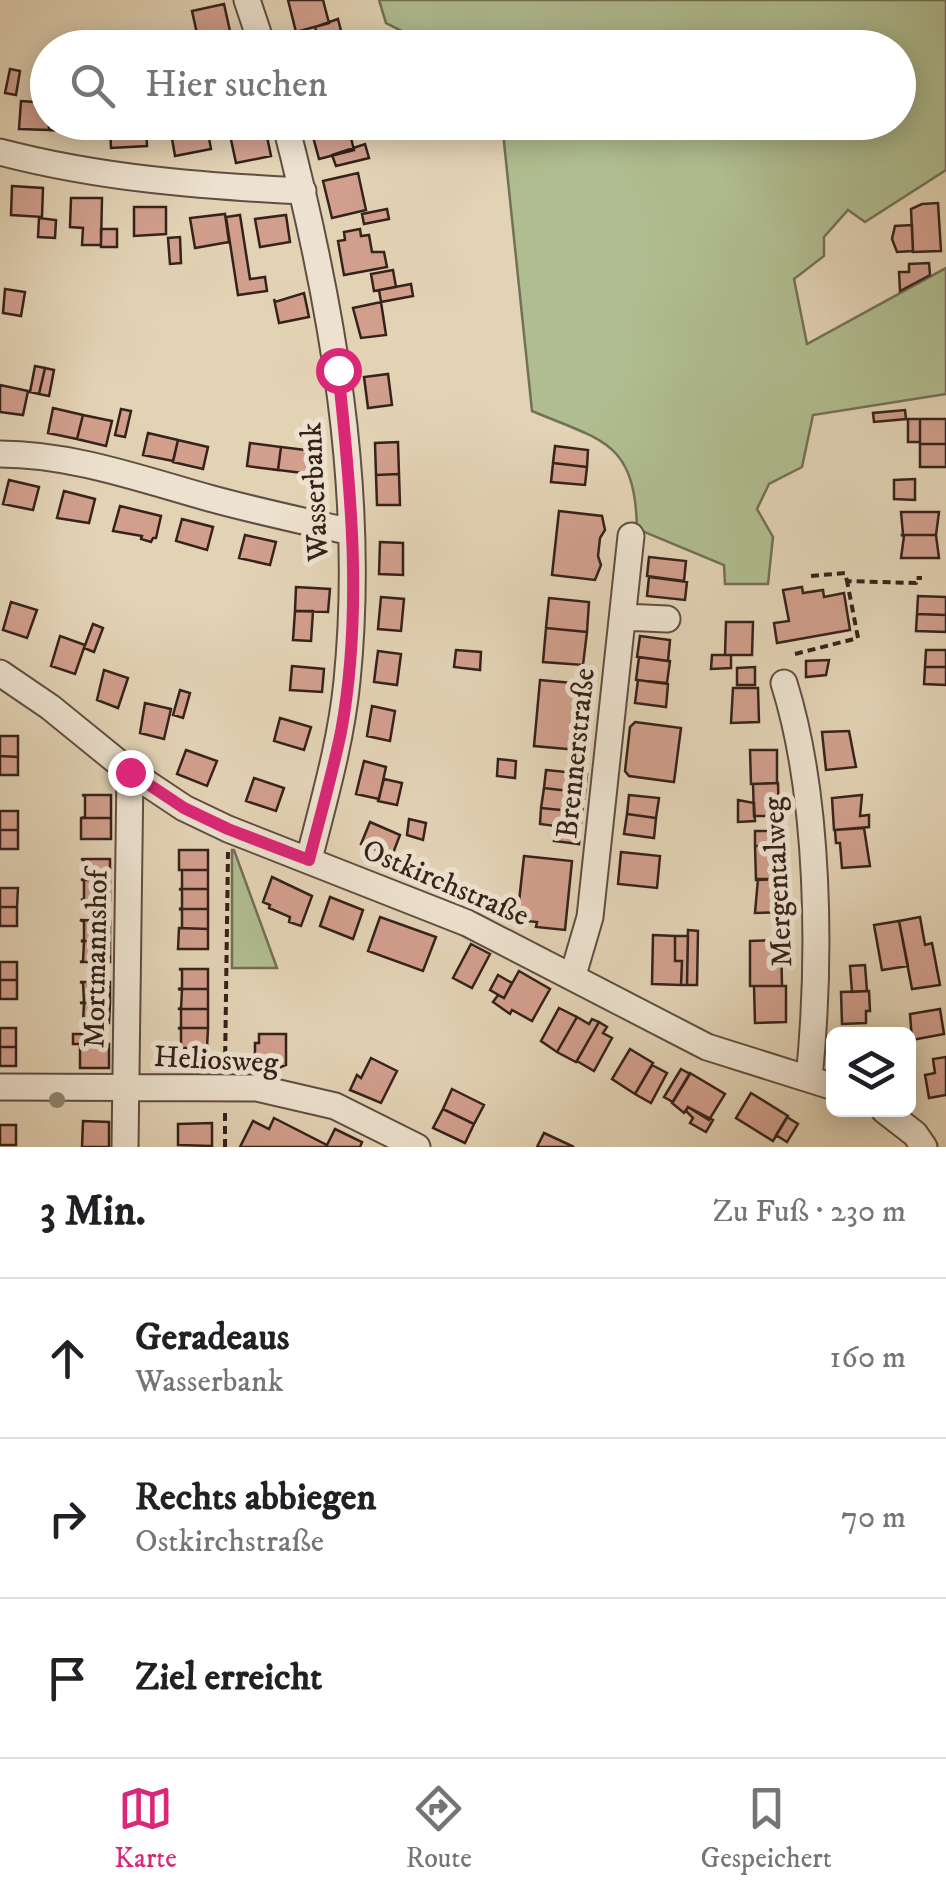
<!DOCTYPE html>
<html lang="de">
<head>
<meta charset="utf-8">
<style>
	:root { --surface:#fff; --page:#f6f6f6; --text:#202124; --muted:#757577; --line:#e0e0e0; --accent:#db2777 }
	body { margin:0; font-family:"IM FELL DW Pica",serif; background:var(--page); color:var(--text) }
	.controls { position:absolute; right:30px; bottom:30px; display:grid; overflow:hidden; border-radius:15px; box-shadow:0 5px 25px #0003 }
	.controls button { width:90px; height:90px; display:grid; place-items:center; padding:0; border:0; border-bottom:2px solid var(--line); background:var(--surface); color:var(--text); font:50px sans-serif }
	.stop { position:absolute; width:30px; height:30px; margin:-22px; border:8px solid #db2777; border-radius:50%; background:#fff }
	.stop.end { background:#db2777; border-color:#fff; box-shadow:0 2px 10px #0008 }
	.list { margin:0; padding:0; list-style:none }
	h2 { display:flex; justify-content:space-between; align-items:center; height:130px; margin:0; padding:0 40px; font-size:42px }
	h2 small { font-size:32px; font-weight:400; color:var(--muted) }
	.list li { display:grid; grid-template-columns:65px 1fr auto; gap:30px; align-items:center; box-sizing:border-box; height:160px; padding:0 40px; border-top:2px solid var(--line) }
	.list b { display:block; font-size:38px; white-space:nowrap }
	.list p { margin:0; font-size:32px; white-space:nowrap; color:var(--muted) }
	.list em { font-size:32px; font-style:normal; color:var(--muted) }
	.icon { flex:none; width:55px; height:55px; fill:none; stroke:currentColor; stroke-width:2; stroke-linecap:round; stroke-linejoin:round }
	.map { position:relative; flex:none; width:946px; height:1147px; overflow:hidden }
	.search { position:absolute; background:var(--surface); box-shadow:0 5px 25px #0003; left:30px; right:30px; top:30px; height:110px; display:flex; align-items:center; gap:25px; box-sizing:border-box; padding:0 35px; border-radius:55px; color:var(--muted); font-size:38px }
	.sheet { height:610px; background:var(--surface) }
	nav { display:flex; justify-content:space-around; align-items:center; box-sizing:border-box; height:140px; border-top:2px solid var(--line); background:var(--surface); font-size:28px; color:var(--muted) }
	nav a { display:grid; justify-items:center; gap:5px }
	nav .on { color:var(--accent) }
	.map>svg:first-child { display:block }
	.green { fill:#b0bd90; stroke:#727056; stroke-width:2.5 }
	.building { fill:#d29f8d; stroke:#35221b; stroke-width:2.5 }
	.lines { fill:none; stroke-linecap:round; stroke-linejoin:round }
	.minor-casing { stroke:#604e42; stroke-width:29 }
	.path { stroke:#35221b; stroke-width:4; stroke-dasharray:8 5; stroke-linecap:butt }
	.minor { stroke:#ede2cf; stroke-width:25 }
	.tree { fill:#948770 }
	.route { stroke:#db2777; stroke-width:12 }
	.labels { text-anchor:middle; stroke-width:10; stroke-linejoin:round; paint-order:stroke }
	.street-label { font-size:30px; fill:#35221b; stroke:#ede2cf }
</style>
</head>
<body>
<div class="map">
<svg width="946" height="1147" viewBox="0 0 946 1147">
	<rect width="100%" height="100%" fill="#e3d3b5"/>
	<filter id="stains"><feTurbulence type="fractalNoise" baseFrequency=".002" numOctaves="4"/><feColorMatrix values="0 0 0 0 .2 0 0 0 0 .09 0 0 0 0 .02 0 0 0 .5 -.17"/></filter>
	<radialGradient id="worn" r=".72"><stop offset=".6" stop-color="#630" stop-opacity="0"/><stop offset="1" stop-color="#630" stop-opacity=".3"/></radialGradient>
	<path class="green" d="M379 0H946V170L865 222 848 210 824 237V256L794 279 807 344 946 268V394L813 415 802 467 769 484 757 509 773 537 768 584H725L724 565 637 529C635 441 603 441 532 411L502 123 898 122V48L434 47 386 23Z
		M232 850H234L277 968H232Z"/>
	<path class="building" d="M288 0H323L329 23 296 32Z
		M224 4 230 31 198 38 192 11Z
		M338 19 343 39 319 42 315 27Z
		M10 69 20 71 16 95 5 93Z
		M21 101 48 103 49 130 19 129Z
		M50 122H81L80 132 49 130Z
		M110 122H146L147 146 111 148Z
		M206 122 211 149 175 156 170 127Z
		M240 122H264L271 156 236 163 230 135 242 132Z
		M309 122H347L354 150 319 159Z
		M365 144 369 158 336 166 332 155Z
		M358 173 366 210 332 218 323 181Z
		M12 186 43 188 42 217 11 215Z
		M71 198H102L101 245H82L83 228 70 227Z
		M938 203 941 251 913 252 911 209 922 204Z
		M134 207H166V234L134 236Z
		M387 209 389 219 364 224 362 214Z
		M225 214 229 242 195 248 190 218Z
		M240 215 250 279 265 277 267 291 238 295 226 217Z
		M286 215 290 242 260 247 255 219Z
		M39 218 56 220 55 238 38 237Z
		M912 225 913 251 897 252 892 239 895 226Z
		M101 229H117V247H101Z
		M360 229 361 236 369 235 372 252H384L387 267 344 275 338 241 345 240 344 232Z
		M180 237 181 263 170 264 168 238Z
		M929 263 930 275 900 291 899 272H909V264Z
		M393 270 396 287 374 291 371 274Z
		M411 284 413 296 381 302 379 290Z
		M5 289 25 292 21 316 3 313Z
		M304 293 309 317 279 323 274 299 275 302Z
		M381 302 386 335 361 338 353 308Z
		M35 366 45 368 39 394 30 392Z
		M45 368 54 370 49 396 39 394Z
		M388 374 392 405 368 408 364 377Z
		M0 385 28 391 23 415 0 412Z
		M53 408 83 415 77 439 48 433Z
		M121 409 131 411 125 437 115 435Z
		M905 410 906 419 874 422 873 413Z
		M83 415 112 421 106 446 77 439Z
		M908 419H920V442H908Z
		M920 419H946V444H920Z
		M148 433 178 440 173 461 143 455Z
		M178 440 208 447 203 469 173 462Z
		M398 442 399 474 376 475 375 443Z
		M250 443 281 447 278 470 247 466Z
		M920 444H946V467H920Z
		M555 446 588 450 587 467 553 463Z
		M281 447 314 451 311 474 278 470Z
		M553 463 587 467 585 485 551 482Z
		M399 474 400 505H377L376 475Z
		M915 479V500L894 499V480Z
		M9 480 39 487 33 510 3 504Z
		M64 491 95 499 89 523 57 518Z
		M120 506 161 516 156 538H153L151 542 141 539 142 536 113 531Z
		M559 511 602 516 605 530 600 538 598 556 601 565 595 580 552 575Z
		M901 512H939L936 535H901L903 534Z
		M182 519 213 527 207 550 176 541Z
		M245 535 276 542 270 565 239 558Z
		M901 535H936L939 558H901L904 536Z
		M380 542 403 543V575L379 574Z
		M649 557 686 561 684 581 647 576Z
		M649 577 687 582 685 600 647 596Z
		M296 587 330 589 328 612 295 611Z
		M802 587 803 593 823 590 824 597 844 593 850 630 777 643 774 623 789 621 783 590Z
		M918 596 946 597V615L917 614Z
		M381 597 404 599 401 631 378 629Z
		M549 598 589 602 587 632 546 628Z
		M11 602 37 610 27 638 3 630Z
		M295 611H313L311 641 293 640Z
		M917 614 946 615V632L916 631Z
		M726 622H753L752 655H725Z
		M93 624 103 628 94 652 84 648Z
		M546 628 587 632 583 665 543 662Z
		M60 636 85 645 75 674 51 666Z
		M640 636 670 640 668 661 637 657Z
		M456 650 481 652 480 670 454 667Z
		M926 650H946V667H925Z
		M378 651 401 654 397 685 374 682Z
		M712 655H731V668L711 669Z
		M639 657 670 661 667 683 636 680Z
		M829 660 826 675 806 677V661Z
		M292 666 324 669 322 692 290 690Z
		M755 667V685H737V668Z
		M925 667H946V685L924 684Z
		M104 670 128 678 118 708 97 700Z
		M540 680 583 684 587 700 581 707 580 725 584 734 578 750 534 746Z
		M638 680 668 684 666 707 635 703Z
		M733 688H758L759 722 731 723Z
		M180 690 190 693 183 718 173 715Z
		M145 703 171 709 164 739 140 733Z
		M372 706 395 711 390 741 367 736Z
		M280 718 311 727 304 750 274 741Z
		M635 722 681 728 674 782 629 776 625 771 630 727Z
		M849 731 856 767 826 770 822 732Z
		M0 736H18V757L0 756Z
		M186 750 217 761 207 786 177 774Z
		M750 750H777V783L751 784Z
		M0 756 18 757V775H0Z
		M498 759 516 761 515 778 497 776Z
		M364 761 386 767 379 799 356 794Z
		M546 770 587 774 585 793 544 788Z
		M254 778 284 788 276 811 246 801Z
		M384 779 402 783 397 805 378 801Z
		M778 783 779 816H754L753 784Z
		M544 788 585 793 582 812 541 808Z
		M82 795H111V818H81L85 817V796Z
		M629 795 659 798 656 818 627 814Z
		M862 795 860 816 869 815V827L834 830 832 798Z
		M738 800 754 803 755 821 738 822Z
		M541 808 582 812 579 844 554 841 556 826 540 824Z
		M0 811H18V830H0Z
		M627 814 656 818 654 838 624 834Z
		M81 818H111V839H81Z
		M409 819 426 823 423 840 407 835Z
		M370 822 400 835 392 856 361 844Z
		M864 828 870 866 842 868 840 843H836L835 830Z
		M0 830H18V849H0Z
		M755 831H773V846H755Z
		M755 846H783V879L756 880Z
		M179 850H208V870H179Z
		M621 852 660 856 657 888 618 884Z
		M524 856 572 861 565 930 536 927 537 922 517 920Z
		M81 859H110V880H81L84 879V860Z
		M179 870H208V889H179H182V870Z
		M272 877 312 896 301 926 289 922 290 917 269 908 270 905 263 902Z
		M758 879H786V912L755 913Z
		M81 880H110V900H81L84 899V880Z
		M0 888H18L17 907H0Z
		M179 889H208V909H179L182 908V890Z
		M330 897 363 910 353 939 320 926Z
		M0 907H17V926H0Z
		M179 909H208V929L179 928H182V910Z
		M380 917 436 937 423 971 368 951Z
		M920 917 925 945 932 943 940 985 912 989 899 921Z
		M80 920 110 921V941H81L84 940V922Z
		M899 921 908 966 882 970 874 925Z
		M179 928 208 929V949H178Z
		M688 930 698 931 697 985H687Z
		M653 935 675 936V961H682L681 985 652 984Z
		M675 936H688L687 985H681L682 961H675Z
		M781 940 782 986H750V941Z
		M81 941H110V962H80L83 961 84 942Z
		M471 944 490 954 472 988 453 978Z
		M0 962H17V980H0Z
		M865 965 867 991 852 992 850 966Z
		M179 969H208V989H178L182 988V970Z
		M519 971 550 989 532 1021 512 1010 510 1014 493 1002 498 995 504 998Z
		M498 975 512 983 504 998 490 990Z
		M0 980H17V999H0Z
		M80 982H110V1003H80L84 1002 83 983Z
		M754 986H786V1022L755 1023Z
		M178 989H208V1009H178L181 1008 182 990Z
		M869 991 870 1011H866V1023L842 1024 841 992Z
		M80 1003H110L109 1023H80L83 1022 84 1003Z
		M559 1008 577 1017 557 1052 541 1041Z
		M178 1009H208V1028H178H181V1009Z
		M940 1009 944 1034 912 1040 910 1014Z
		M577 1017 589 1024 592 1019 599 1022 576 1062 557 1052Z
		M599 1022 607 1027 603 1033 612 1038 594 1071 577 1061Z
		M0 1028H16V1047H0Z
		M178 1028H208L207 1048H178L181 1047V1029Z
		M73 1034H102V1044H73Z
		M259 1034H286V1065L276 1069 271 1065H259V1056H255V1043H259Z
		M80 1044H109V1068H80Z
		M0 1047H16V1066H0Z
		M178 1048H207V1068H178L181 1067V1049Z
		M630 1049 653 1063 635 1094 612 1079Z
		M946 1057V1095L929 1098 925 1075 935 1073 933 1059Z
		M371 1058 397 1071 381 1103 350 1090 357 1075 361 1078Z
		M652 1065 667 1073 651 1103 635 1094Z
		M681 1069 690 1074 673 1102 664 1097Z
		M690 1073 725 1094 709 1120 688 1107 684 1113 672 1103Z
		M452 1089 484 1105 474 1124 443 1109Z
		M751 1093 788 1116 773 1141 736 1118Z
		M688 1107 713 1120 706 1132 690 1123 693 1118 686 1111Z
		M443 1109 474 1124 465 1143 433 1128Z
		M787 1117 798 1124 787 1142 776 1135Z
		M274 1118 327 1145 335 1129 362 1142 360 1147H240L253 1121 269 1129Z
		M83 1121 109 1122V1147H82Z
		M212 1123V1146L178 1145V1124Z
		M0 1125H16V1145H0Z
		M544 1133 574 1147H537Z"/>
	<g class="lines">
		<defs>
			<path id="minor" d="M247 0 263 48
				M285 122C332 304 366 492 347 681 341 742 324 800 309 859
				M0 152C99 178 201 186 303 191
				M0 454C71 454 141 479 209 498 256 511 304 521 351 532
				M623 617 667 619
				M0 673 50 707 130 772 184 808 228 829 467 923 707 1047 834 1087
				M784 683C820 798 821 959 809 1079
				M573 975 590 917 631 536
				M0 1087 257 1088 335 1106 417 1147
				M884 1110 915 1134 924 1147
				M125 1147 130 772"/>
		</defs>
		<use href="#minor" class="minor-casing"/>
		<path class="path" d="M811 576 845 573 847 581 916 583V578H922
			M795 654 858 638 847 581
			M225 1067 228 852
			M225 1147V1112"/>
		<use href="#minor" class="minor"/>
	</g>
	<circle class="tree" cx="57" cy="1100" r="8"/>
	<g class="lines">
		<path class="route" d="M130 772 184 808 228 829 309 860C320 817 332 775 341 732 363 613 351 489 338 370"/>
	</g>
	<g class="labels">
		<g class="street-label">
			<text transform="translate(314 492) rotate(-93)" y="10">Wasserbank</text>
			<text transform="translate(575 753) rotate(-84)" y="10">Brennerstraße</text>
			<text transform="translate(446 882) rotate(23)" y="10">Ostkirchstraße</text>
			<text transform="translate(777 882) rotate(-93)" y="10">Mergentalweg</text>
			<text transform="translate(95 959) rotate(-89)" y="10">Mortmannshof</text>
			<text transform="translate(216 1059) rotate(3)" y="10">Heliosweg</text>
		</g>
	</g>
	<rect width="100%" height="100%" filter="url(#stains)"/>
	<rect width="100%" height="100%" fill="url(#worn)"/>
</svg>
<div class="controls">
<button><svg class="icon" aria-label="layers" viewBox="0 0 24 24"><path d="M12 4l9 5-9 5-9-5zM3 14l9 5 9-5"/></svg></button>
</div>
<div class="stop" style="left:338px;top:370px"></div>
<div class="stop end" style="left:130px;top:772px"></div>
<div class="search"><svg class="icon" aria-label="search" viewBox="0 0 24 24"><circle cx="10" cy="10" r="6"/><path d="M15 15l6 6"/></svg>Hier suchen</div>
</div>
<section class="sheet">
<h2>3 Min.<small>Zu Fuß · 230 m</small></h2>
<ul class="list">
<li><svg class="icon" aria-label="ahead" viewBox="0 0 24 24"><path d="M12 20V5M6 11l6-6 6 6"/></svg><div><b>Geradeaus</b><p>Wasserbank</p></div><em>160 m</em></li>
<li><svg class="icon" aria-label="right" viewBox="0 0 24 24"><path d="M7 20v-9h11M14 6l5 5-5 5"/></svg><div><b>Rechts abbiegen</b><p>Ostkirchstraße</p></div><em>70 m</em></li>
<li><svg class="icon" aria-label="arrive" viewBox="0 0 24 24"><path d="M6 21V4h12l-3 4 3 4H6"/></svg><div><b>Ziel erreicht</b></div></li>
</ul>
</section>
<nav>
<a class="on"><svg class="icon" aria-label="map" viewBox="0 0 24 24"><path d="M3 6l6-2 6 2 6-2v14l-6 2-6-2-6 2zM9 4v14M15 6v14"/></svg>Karte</a>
<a><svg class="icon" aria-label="directions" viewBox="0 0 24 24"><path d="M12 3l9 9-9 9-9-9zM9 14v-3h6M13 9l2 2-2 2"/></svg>Route</a>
<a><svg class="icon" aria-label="saved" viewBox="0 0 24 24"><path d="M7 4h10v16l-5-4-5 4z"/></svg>Gespeichert</a>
</nav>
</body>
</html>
